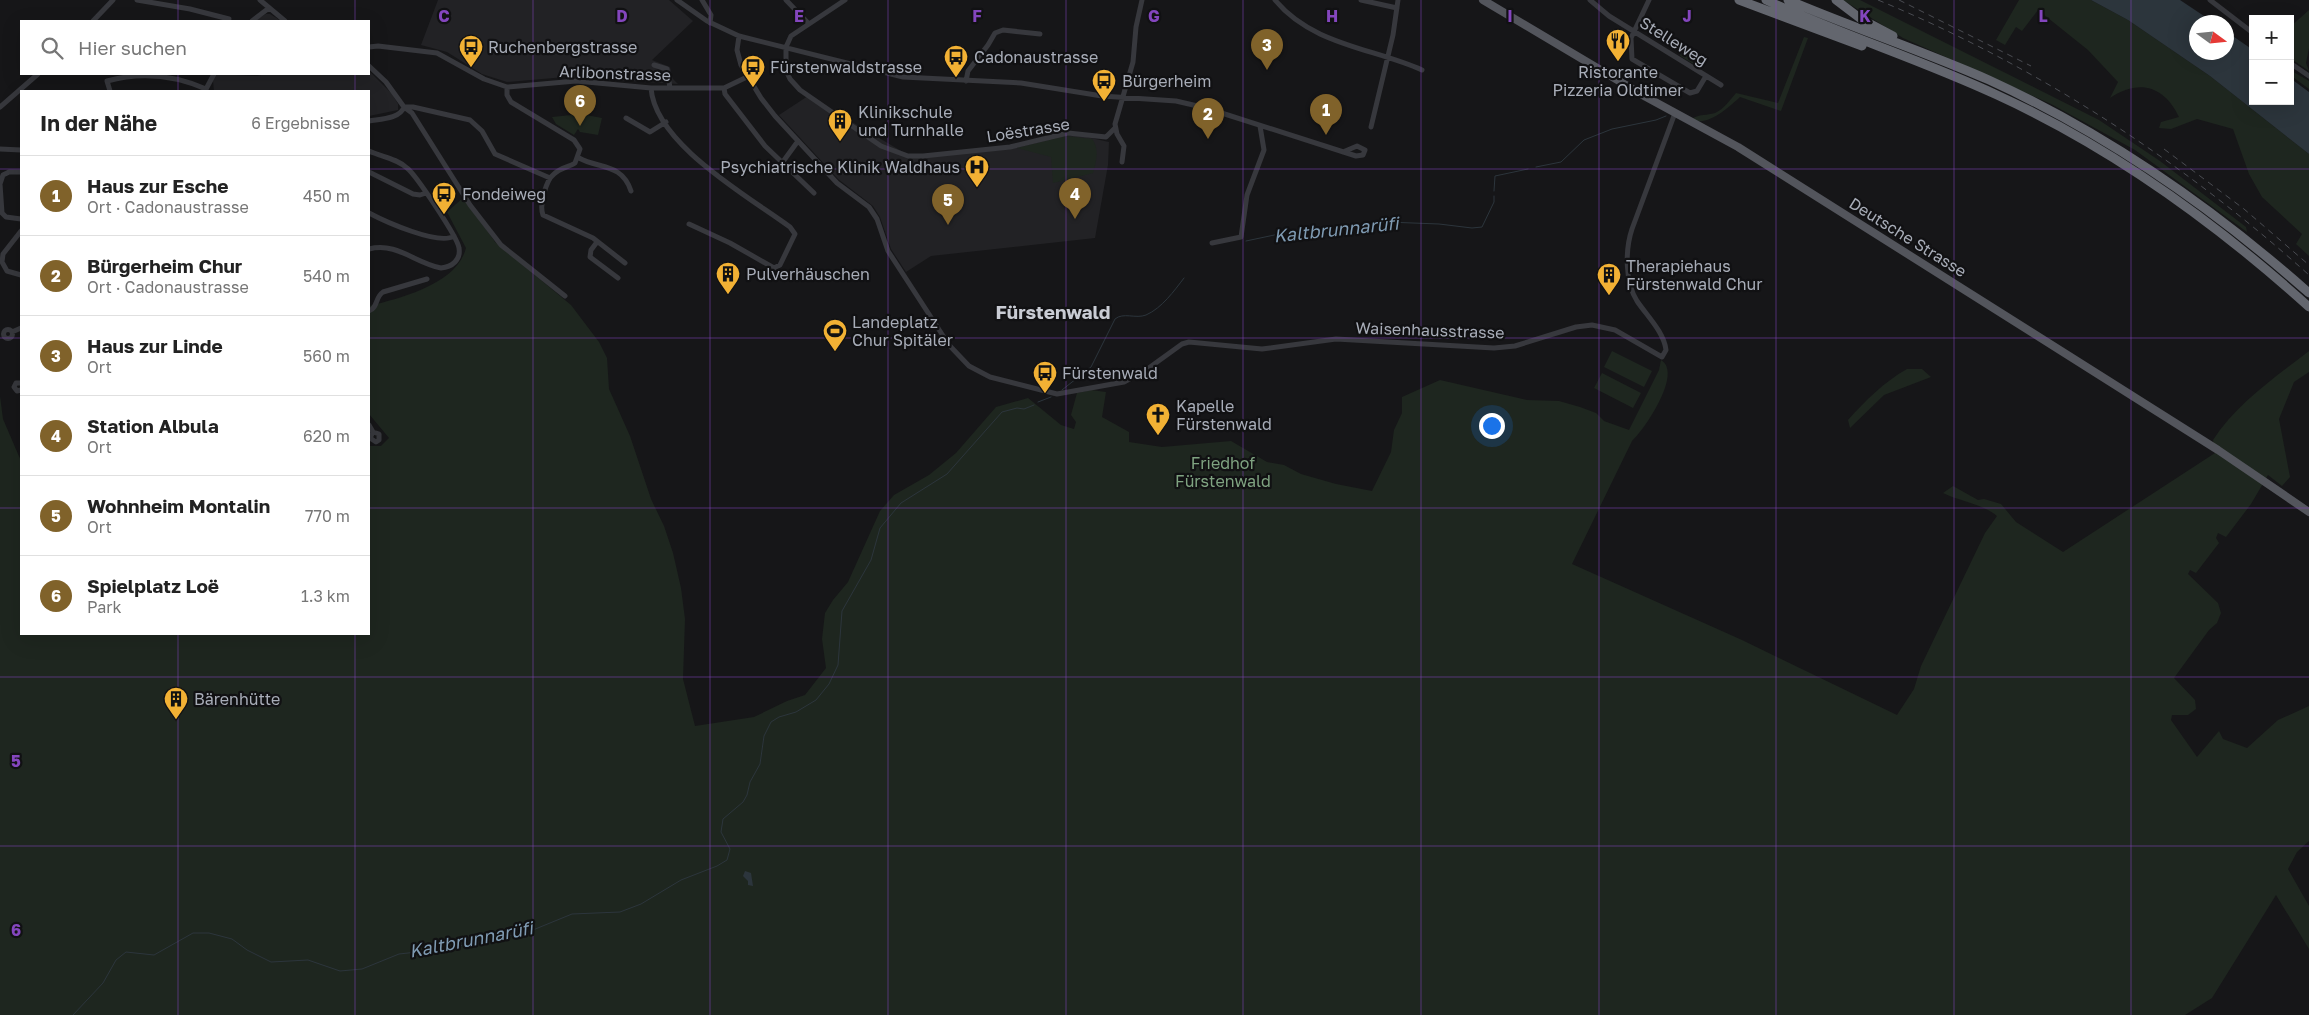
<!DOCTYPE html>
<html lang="de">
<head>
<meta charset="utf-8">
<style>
	:root { --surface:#fff; --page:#f2f2f2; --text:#222; --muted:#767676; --line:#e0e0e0; --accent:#80622a }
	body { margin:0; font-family:"Golos Text",sans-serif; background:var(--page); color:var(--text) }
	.controls { position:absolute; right:15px; top:15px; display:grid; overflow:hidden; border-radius:0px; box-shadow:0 5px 20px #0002 }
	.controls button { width:45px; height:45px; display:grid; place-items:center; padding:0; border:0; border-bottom:1px solid var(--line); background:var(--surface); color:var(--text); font:25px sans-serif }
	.compass { position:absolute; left:2189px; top:15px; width:45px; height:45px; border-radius:50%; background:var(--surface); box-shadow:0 5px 20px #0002; rotate:105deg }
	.you { position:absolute; left:1491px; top:425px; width:18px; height:18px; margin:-12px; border:4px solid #fff; border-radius:50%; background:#1a73e8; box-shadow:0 0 0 8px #1a73e833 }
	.badge { display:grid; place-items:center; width:32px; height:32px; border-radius:50%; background:var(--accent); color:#fff; font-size:16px; font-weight:700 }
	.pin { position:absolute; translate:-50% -41px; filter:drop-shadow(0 1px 2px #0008) }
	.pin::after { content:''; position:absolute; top:26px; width:18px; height:15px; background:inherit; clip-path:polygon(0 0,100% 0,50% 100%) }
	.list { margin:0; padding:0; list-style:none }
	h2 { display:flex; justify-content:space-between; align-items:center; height:65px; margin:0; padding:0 20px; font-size:21px }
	h2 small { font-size:16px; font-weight:400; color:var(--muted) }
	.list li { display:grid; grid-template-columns:32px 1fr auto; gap:15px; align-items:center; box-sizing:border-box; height:80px; padding:0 20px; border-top:1px solid var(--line) }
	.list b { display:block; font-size:19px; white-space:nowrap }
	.list p { margin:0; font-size:16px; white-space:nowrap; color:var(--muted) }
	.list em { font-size:16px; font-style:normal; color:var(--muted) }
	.icon { flex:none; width:28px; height:28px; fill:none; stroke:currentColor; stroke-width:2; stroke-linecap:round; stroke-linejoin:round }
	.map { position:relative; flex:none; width:2309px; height:1015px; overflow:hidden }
	.search { position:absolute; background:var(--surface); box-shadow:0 5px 20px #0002; left:20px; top:20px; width:350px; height:55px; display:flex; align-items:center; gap:12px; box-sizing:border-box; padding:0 18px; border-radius:0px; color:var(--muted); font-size:19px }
	.panel { position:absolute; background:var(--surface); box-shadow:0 5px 20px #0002; left:20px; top:90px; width:350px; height:545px; border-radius:0px }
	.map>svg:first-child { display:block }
	.built { fill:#222225 }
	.green { fill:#1e261f }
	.water { fill:#2c353c }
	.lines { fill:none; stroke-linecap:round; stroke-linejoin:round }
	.stream { stroke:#2c353c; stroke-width:1 }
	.minor { stroke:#37383d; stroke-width:5 }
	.primary { stroke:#53555c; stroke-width:8 }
	.motorway { stroke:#63666e; stroke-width:9 }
	.rail { stroke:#4a4c52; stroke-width:1; stroke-dasharray:6 5; stroke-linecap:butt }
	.grid { fill:none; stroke:#8446be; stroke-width:1; stroke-opacity:0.55 }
	.labels { text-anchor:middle; stroke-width:4.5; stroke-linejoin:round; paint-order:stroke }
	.street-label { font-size:16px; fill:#a8adb8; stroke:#111113 }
	.poi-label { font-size:16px; fill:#a8adb8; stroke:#111113; text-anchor:start }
	.park-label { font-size:16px; fill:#7fa381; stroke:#111113 }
	.water-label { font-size:18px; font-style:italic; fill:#7f9bb3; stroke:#111113 }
	.quarter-label { font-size:19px; font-weight:bold; fill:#c9ccd4; stroke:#111113 }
	.grid-label { font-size:16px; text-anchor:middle; font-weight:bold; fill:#8446be; stroke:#111113; stroke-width:4.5; stroke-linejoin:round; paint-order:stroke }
</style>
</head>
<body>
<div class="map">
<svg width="2309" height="1015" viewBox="0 0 2309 1015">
	<rect width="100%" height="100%" fill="#161618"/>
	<path class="built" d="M438 0H669L693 21 652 60 670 67 673 79 678 84 565 77 507 82 482 74 447 52 421 45Z
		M266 14H270L281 21H254Z
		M369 71 392 94 398 104V110L369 116V91H214L213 81 216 74 257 76 266 74H369Z
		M808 96 913 158 1011 149 1066 136H1082L1109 142 1108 165 1095 238 931 256 906 272 891 249 880 217 873 206 838 179 779 115Z"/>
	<path class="green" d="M1843 0H1860L2099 120 2160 161 2246 227 2247 232 2135 150 2051 104 1903 38Z
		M2019 0H2091L2128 20 2210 76 2309 154V256L2296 244 2302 234 2262 197 2249 174 2233 129 2197 119 2171 129 2159 128 2161 122 2179 117C2164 85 2138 79 2110 98L2118 82 2088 50 2038 10 2022 31 2016 27 2005 45 1996 40Z
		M2309 10V48L2306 63 2309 71 2290 58V27Z
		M1804 37 1808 38 1781 111 1740 97C1729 107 1707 128 1691 119 1702 113 1706 116 1715 113 1724 109 1730 100 1736 93L1778 103Z
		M1682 50 1700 55 1697 66 1680 56Z
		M2290 70 2309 81V89L2290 75Z
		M581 114 602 118 598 135 580 132 578 129 574 135 556 124 552 117Z
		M1066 136 1092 139C1100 149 1096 162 1093 173L1053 183 1051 157 1017 148Z
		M464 197 495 242 571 305 599 342 607 358 609 389 630 436 651 499 664 526 673 553 681 588 685 619 683 679 695 726 754 717 787 701 805 695 826 668 822 639 825 613 833 600 848 582 880 511 894 495 929 475 956 453 996 407 1028 398 1061 425 1074 429 1076 422 1071 415 1077 393 1091 390 1106 392 1102 417 1129 432V442L1162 447 1231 441 1267 462 1284 465 1301 474 1336 484 1372 491 1391 452 1394 430 1402 413V397L1440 380 1527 400 1559 401 1580 407 1596 413 1604 421 1629 430 1659 370 1661 360C1683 373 1645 429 1632 441L1572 564 1742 640 1897 715 1914 689 1921 666 1985 533 1997 516C1985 505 1959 501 1943 493L1953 486 1978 500 1984 499 2001 504 2016 522 2063 552 2215 453 2213 440C2236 404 2275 377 2309 351V372L2294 382 2279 419 2290 477 2282 486 2268 475 2251 504 2226 537 2218 533 2216 538 2219 543 2196 573 2190 570 2188 574 2218 603 2221 613 2217 623 2209 630 2174 678 2195 700 2196 709 2188 715H2172L2171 720 2197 757 2219 731 2223 739 2247 748 2278 720 2309 706V841L2297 852 2288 869 2309 906V949L2276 895 2212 998 2185 1015H0V396L3 419 21 461V634H369V446H381L389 438 369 414V306C401 298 457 284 466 248L447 212Z
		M1612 351 1652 371 1644 387 1604 367Z
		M1907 369H1922L1931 377 1884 395 1850 428 1848 420C1866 400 1884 382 1907 369Z
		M1602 373 1641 393 1633 408 1594 388Z"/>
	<path class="water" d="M2091 0H2180L2213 22H2196V52H2226L2227 32 2253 50V101H2290V78L2309 92V154L2210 76 2128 20Z
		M745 871 751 873 753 886 748 885V881L743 876Z"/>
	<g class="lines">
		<path class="stream" d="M1536 167 1561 162 1584 140 1612 129 1656 120 1666 116
			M1494 191 1495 176 1528 169
			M1246 241 1298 230 1334 231 1387 222 1439 224 1472 228 1482 227 1494 202V196
			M1062 390 1091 367 1115 319C1123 312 1136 319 1146 315 1162 308 1174 291 1184 278
			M1038 402 1051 397
			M73 1015 103 983 116 960 126 952 154 955 193 933H209L232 939 247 950 271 962 308 960 340 971 362 969 399 954 444 949 528 932 572 914 620 912 641 904 681 880 717 866 727 860 730 849 721 832 723 819 743 802 747 795 750 782 760 764 764 736 771 722 779 717 796 712 816 700 829 684 838 665 842 611 871 560 880 528 901 503 947 474 1002 412 1017 408 1024 409 1034 405"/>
		<path class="minor" d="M137 0 190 9 229 19
			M260 0 285 21
			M677 0 707 21 739 36 903 77 1021 83 1102 96 1176 101 1206 108 1356 156 1363 155 1365 150 1357 146 1343 152
			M702 0 711 15 710 23
			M786 0 809 24
			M845 0 791 36 786 47V70L790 79 800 90 881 146 908 156H923L1010 147 1068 133 1106 137 1115 128
			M1275 0C1312 45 1373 48 1422 70
			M1361 0 1397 8
			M1590 0 1609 16 1721 85
			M1649 0 1631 38 1632 59 1690 93 1697 91 1706 76
			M2210 0 2253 33
			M93 21 113 0
			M252 21 269 8
			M739 36 737 50 741 65 761 98 775 116 837 183 869 207 877 219 888 251 949 345 969 366 990 377 1057 394 1124 382 1146 370 1182 344 1189 342 1262 349 1336 339 1494 348 1515 346 1576 327 1592 325 1615 330 1662 357 1666 350C1664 332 1647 316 1637 301 1625 282 1625 250 1632 229L1675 113
			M369 47 378 46 437 53 484 79 507 87 576 81 651 88H724L747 77
			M2290 63 2309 76
			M654 65 667 69 670 88
			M369 66 386 82 404 107
			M966 81 968 71 988 45 995 33 1003 30 1040 34
			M507 87V95L511 102 574 140 580 149 575 163C569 167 560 168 554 174 546 180 539 205 543 215L593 238 625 263
			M651 88C655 144 748 196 790 227L795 234 780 265 774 268 730 243 689 224
			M724 88 725 94 765 146 814 193
			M110 91 107 81C140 72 174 75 206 89
			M205 91 214 74
			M0 107 38 74
			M404 107 412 113 470 205 501 245 565 296
			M404 107H413L470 120 482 131 495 154 550 178
			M626 118 650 132 666 122
			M369 121C380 119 400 119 404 107
			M1371 127 1393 35 1398 0
			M0 149 21 150
			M369 151C382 157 396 158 407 168 416 175 458 238 459 248 461 260 452 267 441 268 415 263 397 242 369 249
			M579 158C599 169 622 163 631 191
			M1122 162 1124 146 1117 134 1115 124 1133 62 1136 27 1142 0
			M782 163 798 141
			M21 172H9L3 175 0 184 2 213 6 217 21 219
			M369 172 413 194 420 195 426 193
			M369 213C384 221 439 246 454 236
			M21 231 3 254 2 262 7 271 21 275
			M597 242 591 250 590 257 618 278
			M1212 243 1241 237 1247 195 1264 150 1260 126
			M369 311C378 308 375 297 383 292L427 279
			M3.5 334a4.5 4.5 0 1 1 9 0a4.5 4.5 0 1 1-9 0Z
			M12 332 21 328
			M21 383H16L14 387 17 391 21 390
			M369 425 373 432 379 434V440L376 442 370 438 373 432"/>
		<path class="primary" d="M1483 0 1646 97 1738 147 2218 450 2309 512"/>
		<path class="motorway" d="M1739 0 1862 46
			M1766 0C1842 35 1922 60 1997 95 2113 148 2215 222 2309 307
			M1788 0C1854 28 1923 51 1989 80 2107 134 2212 207 2309 293
			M1836 0 1861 19 1893 36"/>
		<path class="rail" d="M1878 0C2037 66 2181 160 2309 275
			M1899 0 2031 66
			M2164 149 2244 209 2309 265"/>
	</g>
	<path class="grid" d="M178 0V21M355 0V21M533 0V1015M710 0V1015M888 0V1015M1066 0V1015M1243 0V1015M1421 0V1015M1599 0V1015M1776 0V1015M1954 0V1015M2131 0V1015M178 74V91M355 74V91M0 169H21M369 169H2309M0 338H21M369 338H2309M0 508H21M369 508H2309M178 634V1015M355 634V1015M0 677H2309M0 846H2309"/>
	<defs>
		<symbol id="restaurant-pin" viewBox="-11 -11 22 30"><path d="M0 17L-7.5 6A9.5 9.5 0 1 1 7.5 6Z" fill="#f2b134" stroke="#111113"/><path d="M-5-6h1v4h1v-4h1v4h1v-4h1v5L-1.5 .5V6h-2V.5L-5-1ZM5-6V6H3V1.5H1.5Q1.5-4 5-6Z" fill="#111"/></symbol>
		<symbol id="bus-pin" viewBox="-11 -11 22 30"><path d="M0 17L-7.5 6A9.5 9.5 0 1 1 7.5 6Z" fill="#f2b134" stroke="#111113"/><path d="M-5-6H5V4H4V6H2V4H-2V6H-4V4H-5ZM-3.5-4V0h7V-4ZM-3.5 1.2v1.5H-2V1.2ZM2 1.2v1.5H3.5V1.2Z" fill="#111"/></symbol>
		<symbol id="building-pin" viewBox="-11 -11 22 30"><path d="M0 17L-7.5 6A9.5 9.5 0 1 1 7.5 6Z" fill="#f2b134" stroke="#111113"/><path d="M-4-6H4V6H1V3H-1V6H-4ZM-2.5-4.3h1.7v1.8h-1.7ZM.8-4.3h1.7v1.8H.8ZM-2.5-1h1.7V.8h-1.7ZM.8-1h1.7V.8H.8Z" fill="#111"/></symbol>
		<symbol id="hospital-pin" viewBox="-11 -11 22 30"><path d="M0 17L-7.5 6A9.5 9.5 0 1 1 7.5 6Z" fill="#f2b134" stroke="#111113"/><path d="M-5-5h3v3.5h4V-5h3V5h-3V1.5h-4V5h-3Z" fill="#111"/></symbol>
		<symbol id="stadium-pin" viewBox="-11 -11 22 30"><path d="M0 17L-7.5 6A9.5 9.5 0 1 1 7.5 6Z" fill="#f2b134" stroke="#111113"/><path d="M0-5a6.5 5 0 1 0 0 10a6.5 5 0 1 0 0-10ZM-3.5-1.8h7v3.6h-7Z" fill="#111"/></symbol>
		<symbol id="church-pin" viewBox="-11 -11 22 30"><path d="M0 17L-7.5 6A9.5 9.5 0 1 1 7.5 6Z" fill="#f2b134" stroke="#111113"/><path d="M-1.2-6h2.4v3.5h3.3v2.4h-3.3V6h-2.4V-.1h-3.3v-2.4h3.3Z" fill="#111"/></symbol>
	</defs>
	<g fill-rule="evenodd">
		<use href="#restaurant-pin" x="1604" y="27" width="28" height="38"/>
		<use href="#bus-pin" x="457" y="33" width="28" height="38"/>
		<use href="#bus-pin" x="942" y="43" width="28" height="38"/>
		<use href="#bus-pin" x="739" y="53" width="28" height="38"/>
		<use href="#bus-pin" x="1090" y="67" width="28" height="38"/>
		<use href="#building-pin" x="826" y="107" width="28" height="38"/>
		<use href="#hospital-pin" x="963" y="153" width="28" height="38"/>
		<use href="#bus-pin" x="430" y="180" width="28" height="38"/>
		<use href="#building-pin" x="714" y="260" width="28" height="38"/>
		<use href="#building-pin" x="1595" y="261" width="28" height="38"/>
		<use href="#stadium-pin" x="821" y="317" width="28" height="38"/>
		<use href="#bus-pin" x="1031" y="359" width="28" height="38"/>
		<use href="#church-pin" x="1144" y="401" width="28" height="38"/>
		<use href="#building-pin" x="162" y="685" width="28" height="38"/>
	</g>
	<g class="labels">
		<g class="street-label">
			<text transform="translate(1674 41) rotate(32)" y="6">Stelleweg</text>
			<text transform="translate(615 73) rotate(2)" y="6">Arlibonstrasse</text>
			<text transform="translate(1028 130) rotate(-9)" y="6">Loëstrasse</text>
			<text transform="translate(1908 237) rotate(32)" y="6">Deutsche Strasse</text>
			<text transform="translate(1430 330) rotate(2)" y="6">Waisenhausstrasse</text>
		</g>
		<g class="poi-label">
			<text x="488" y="53">Ruchenbergstrasse</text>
			<text x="974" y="63">Cadonaustrasse</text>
			<text x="770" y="73">Fürstenwaldstrasse</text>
			<text x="1618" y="78" text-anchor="middle">Ristorante<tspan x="1618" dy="18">Pizzeria Oldtimer</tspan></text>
			<text x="1122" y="87">Bürgerheim</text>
			<text x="858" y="118">Klinikschule<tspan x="858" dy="18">und Turnhalle</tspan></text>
			<text x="960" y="173" text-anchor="end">Psychiatrische Klinik Waldhaus</text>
			<text x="462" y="200">Fondeiweg</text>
			<text x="1626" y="272">Therapiehaus<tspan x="1626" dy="18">Fürstenwald Chur</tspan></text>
			<text x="746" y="280">Pulverhäuschen</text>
			<text x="852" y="328">Landeplatz<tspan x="852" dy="18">Chur Spitäler</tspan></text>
			<text x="1062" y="379">Fürstenwald</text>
			<text x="1176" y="412">Kapelle<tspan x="1176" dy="18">Fürstenwald</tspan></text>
			<text x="194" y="705">Bärenhütte</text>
		</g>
		<g class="park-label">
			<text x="1223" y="469">Friedhof<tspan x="1223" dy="18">Fürstenwald</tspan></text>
		</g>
		<g class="water-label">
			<text transform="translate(1336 230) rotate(-6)" y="6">Kaltbrunnarüfi</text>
			<text transform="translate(471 940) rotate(-11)" y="6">Kaltbrunnarüfi</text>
		</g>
		<g class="quarter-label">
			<text x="1053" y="319">Fürstenwald</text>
		</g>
	</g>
	<g class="grid-label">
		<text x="444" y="22">C</text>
		<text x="622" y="22">D</text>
		<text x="799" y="22">E</text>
		<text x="977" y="22">F</text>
		<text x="1154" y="22">G</text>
		<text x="1332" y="22">H</text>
		<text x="1510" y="22">I</text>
		<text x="1687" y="22">J</text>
		<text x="1865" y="22">K</text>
		<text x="2043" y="22">L</text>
		<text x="16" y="767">5</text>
		<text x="16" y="936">6</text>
	</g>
</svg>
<div class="controls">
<button>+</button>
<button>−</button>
</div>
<svg class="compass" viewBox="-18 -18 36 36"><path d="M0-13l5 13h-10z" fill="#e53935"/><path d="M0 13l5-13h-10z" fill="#767676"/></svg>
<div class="you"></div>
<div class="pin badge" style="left:1326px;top:135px">1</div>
<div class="pin badge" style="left:1208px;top:139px">2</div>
<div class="pin badge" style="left:1267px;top:70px">3</div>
<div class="pin badge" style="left:1075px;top:219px">4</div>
<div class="pin badge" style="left:948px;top:225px">5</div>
<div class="pin badge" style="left:580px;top:126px">6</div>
<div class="search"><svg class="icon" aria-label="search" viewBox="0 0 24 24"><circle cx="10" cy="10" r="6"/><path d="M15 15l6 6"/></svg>Hier suchen</div>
<section class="panel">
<h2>In der Nähe<small>6 Ergebnisse</small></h2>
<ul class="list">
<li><span class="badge">1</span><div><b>Haus zur Esche</b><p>Ort · Cadonaustrasse</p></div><em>450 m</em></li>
<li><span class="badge">2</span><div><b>Bürgerheim Chur</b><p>Ort · Cadonaustrasse</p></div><em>540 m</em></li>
<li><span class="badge">3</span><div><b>Haus zur Linde</b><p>Ort</p></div><em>560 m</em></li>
<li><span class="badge">4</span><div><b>Station Albula</b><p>Ort</p></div><em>620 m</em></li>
<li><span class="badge">5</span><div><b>Wohnheim Montalin</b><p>Ort</p></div><em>770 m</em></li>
<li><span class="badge">6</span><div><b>Spielplatz Loë</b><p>Park</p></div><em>1.3 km</em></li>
</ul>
</section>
</div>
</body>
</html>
